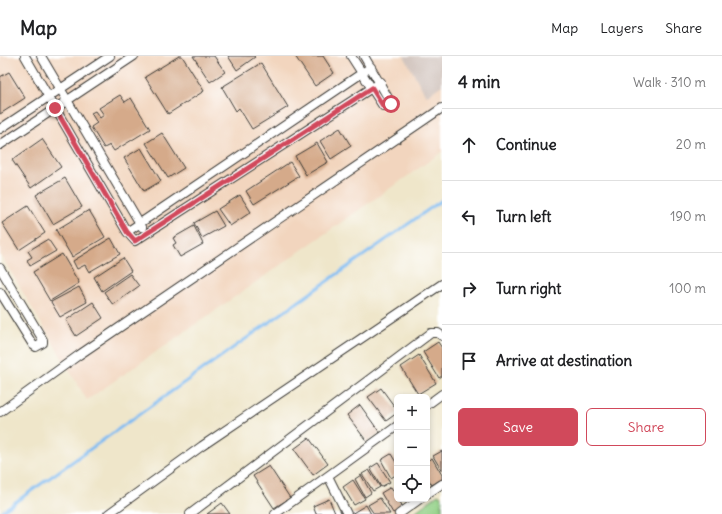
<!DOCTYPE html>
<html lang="en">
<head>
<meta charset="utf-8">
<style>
	:root { --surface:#fff; --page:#f2f2f2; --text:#202124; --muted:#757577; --line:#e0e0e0; --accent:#d1495b }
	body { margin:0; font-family:Delius,sans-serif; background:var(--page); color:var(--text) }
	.controls { position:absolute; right:12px; bottom:12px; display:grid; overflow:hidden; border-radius:6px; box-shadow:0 2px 6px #0003 }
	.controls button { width:36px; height:36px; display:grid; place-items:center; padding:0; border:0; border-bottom:1px solid var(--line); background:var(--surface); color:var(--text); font:20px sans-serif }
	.stop { position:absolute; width:12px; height:12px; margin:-9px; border:3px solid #d1495b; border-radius:50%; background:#fff }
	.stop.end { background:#d1495b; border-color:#fff; box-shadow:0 1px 4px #0008 }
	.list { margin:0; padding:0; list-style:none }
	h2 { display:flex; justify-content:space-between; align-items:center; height:52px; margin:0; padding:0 16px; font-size:17px }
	h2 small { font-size:13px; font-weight:400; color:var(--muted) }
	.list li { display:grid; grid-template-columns:26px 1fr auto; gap:12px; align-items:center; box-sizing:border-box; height:72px; padding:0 16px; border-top:1px solid var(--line) }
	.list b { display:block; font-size:15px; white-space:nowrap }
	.list em { font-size:13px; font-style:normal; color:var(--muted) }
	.actions { display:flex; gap:8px; padding:12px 16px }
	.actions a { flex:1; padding:9px 0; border:1px solid var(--accent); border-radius:6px; text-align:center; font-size:14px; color:var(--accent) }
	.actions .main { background:var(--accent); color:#fff }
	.icon { flex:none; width:22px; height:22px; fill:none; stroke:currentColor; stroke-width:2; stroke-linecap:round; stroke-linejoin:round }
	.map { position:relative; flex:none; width:442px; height:458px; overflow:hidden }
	header { display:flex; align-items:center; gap:24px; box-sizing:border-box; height:56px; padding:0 20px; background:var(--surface); border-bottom:1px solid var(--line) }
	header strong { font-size:19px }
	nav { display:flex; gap:22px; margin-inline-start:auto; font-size:14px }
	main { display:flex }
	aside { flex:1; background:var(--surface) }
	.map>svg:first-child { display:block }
	.built { fill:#f2d5be }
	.industrial { fill:#cfc1ba }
	.green { fill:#92d086; stroke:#577651 }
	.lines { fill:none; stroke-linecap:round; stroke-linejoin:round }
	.stream { stroke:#7fbcf2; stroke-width:3 }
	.building { fill:#d5aa8a }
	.minor-casing { stroke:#3c3a36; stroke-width:10 }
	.minor { stroke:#fff; stroke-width:8 }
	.route { stroke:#d1495b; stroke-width:5 }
</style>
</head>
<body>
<header>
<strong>Map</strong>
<nav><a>Map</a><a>Layers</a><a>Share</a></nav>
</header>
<main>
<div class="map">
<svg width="442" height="458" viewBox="0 0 442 458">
	<rect width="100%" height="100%" fill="#fff"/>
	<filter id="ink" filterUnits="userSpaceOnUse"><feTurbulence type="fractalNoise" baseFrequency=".025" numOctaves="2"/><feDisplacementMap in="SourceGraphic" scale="8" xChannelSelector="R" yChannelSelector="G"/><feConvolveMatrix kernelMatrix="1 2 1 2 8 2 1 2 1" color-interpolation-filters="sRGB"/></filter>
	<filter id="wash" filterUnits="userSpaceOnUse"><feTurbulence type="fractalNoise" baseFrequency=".012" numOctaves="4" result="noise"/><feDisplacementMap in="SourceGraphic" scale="16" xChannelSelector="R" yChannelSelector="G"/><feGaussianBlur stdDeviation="0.9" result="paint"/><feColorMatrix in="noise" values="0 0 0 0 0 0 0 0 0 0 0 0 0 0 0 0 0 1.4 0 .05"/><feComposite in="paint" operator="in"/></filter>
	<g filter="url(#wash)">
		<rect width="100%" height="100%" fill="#efe6ca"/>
		<path class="built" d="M0 0H404L426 39 442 29V96L87 344 0 198Z"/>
		<path class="industrial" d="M404 0H442V29L426 40Z"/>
		<path class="green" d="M439 438 442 442V458H412Z"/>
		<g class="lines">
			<path class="stream" d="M0 457 442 144"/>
		</g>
		<g id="blocks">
			<path class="building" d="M179 0H182L204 35 168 58 145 21Z
				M193 0H214L225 16 210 26Z
				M228 0H254L255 1 237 14Z
				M295 0H323L334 17 315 30Z
				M261 7 288 51 252 73 239 52 236 55 222 31Z
				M9 16 25 42 0 58V21Z
				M120 39 125 46 131 42 150 73 114 95 110 89 104 92 91 71 97 67 91 57 95 55 100 62 104 59 99 52Z
				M340 72 351 90 331 103 320 85Z
				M162 77 184 112 168 122 146 87Z
				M42 83 61 111 31 132 12 104Z
				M317 87 328 106 306 119 295 100Z
				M141 92 161 125 144 135 124 102Z
				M290 106 299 120 254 148 246 135Z
				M65 122 82 151 53 168 36 139Z
				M240 139 251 156 230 170 218 153Z
				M28 150 45 177 19 194 2 167Z
				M89 154 105 181 72 201 56 174Z
				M215 155 224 170 202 182 194 167Z
				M194 170 203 188 180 201 173 189 176 187 173 182Z
				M111 182 120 198 89 216 85 209 77 213 73 205Z
				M48 183 56 195 30 210 27 204 32 201 28 195Z
				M62 198 79 227 50 245 33 216Z
				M123 202 131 215 102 235 94 221Z
				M130 218 139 230 113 249 104 236Z
				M79 231 87 246 60 261 51 246Z
				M93 246 103 262 76 280 66 264Z
				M438 286 442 292V320L439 322 423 296Z
				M419 299 436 327 418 338 401 311Z
				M381 332 397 354V357L386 365 368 341Z
				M360 349 380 377 368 387 347 359Z
				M309 382 328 408 313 419 294 393Z
				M442 395V415L433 400Z
				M391 398 397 408V418L391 422 381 404Z
				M432 402 442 419V423L432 429 427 421V405Z
				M378 407 390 426 381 431 370 412Z
				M269 410 290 442 274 452 253 420Z
				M369 414 380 431 373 435 362 418Z
				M361 419 371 437 365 441 355 423Z
				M353 424 365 443 354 449 343 431Z
				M391 431 403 451 393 457 381 437Z
				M380 442 390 458H374L368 449Z
				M329 443 335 457 316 458 313 450Z
				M222 447 230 458H207Z
				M366 449 371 458H351Z"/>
		</g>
	</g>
	<g filter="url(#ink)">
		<use href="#blocks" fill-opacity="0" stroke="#3c3a36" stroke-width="1"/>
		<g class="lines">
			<defs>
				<path id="minor" d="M25 0 127 176 135 185 381 26
					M41 0 142 171
					M351 0 383 50H389L391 47 364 0
					M0 73 110 0
					M0 89 134 0
					M127 176 371 11
					M0 212 43 284V287L36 291 33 289 0 236
					M427 349 442 338
					M0 356 79 299 442 52
					M328 420 347 458
					M427 438 442 428
					M108 458 202 390 442 228
					M190 458 431 277H438L442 280
					M275 458 397 370
					M399 458 420 443"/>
			</defs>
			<use href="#minor" class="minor-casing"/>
			<use href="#minor" class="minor"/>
		</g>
	</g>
	<g class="lines" filter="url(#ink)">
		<path class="route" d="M55 52 127 176 135 185 372 32 383 50 386 51 391 48"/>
	</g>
</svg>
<div class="controls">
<button>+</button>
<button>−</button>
<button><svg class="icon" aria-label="locate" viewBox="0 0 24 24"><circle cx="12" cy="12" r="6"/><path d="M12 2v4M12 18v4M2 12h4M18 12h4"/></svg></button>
</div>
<div class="stop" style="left:391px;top:48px"></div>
<div class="stop end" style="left:55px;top:52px"></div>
</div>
<aside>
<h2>4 min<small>Walk · 310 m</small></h2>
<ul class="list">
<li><svg class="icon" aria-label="ahead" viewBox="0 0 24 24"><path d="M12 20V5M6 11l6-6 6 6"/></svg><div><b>Continue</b></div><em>20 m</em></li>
<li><svg class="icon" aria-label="left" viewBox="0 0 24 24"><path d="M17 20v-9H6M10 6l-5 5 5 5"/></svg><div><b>Turn left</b></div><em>190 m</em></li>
<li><svg class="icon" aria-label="right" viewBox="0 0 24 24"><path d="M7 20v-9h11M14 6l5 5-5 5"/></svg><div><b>Turn right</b></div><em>100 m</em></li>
<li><svg class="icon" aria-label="arrive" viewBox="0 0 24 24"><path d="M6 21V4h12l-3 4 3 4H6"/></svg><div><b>Arrive at destination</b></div></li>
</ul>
<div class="actions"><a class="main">Save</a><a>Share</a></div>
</aside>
</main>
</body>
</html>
